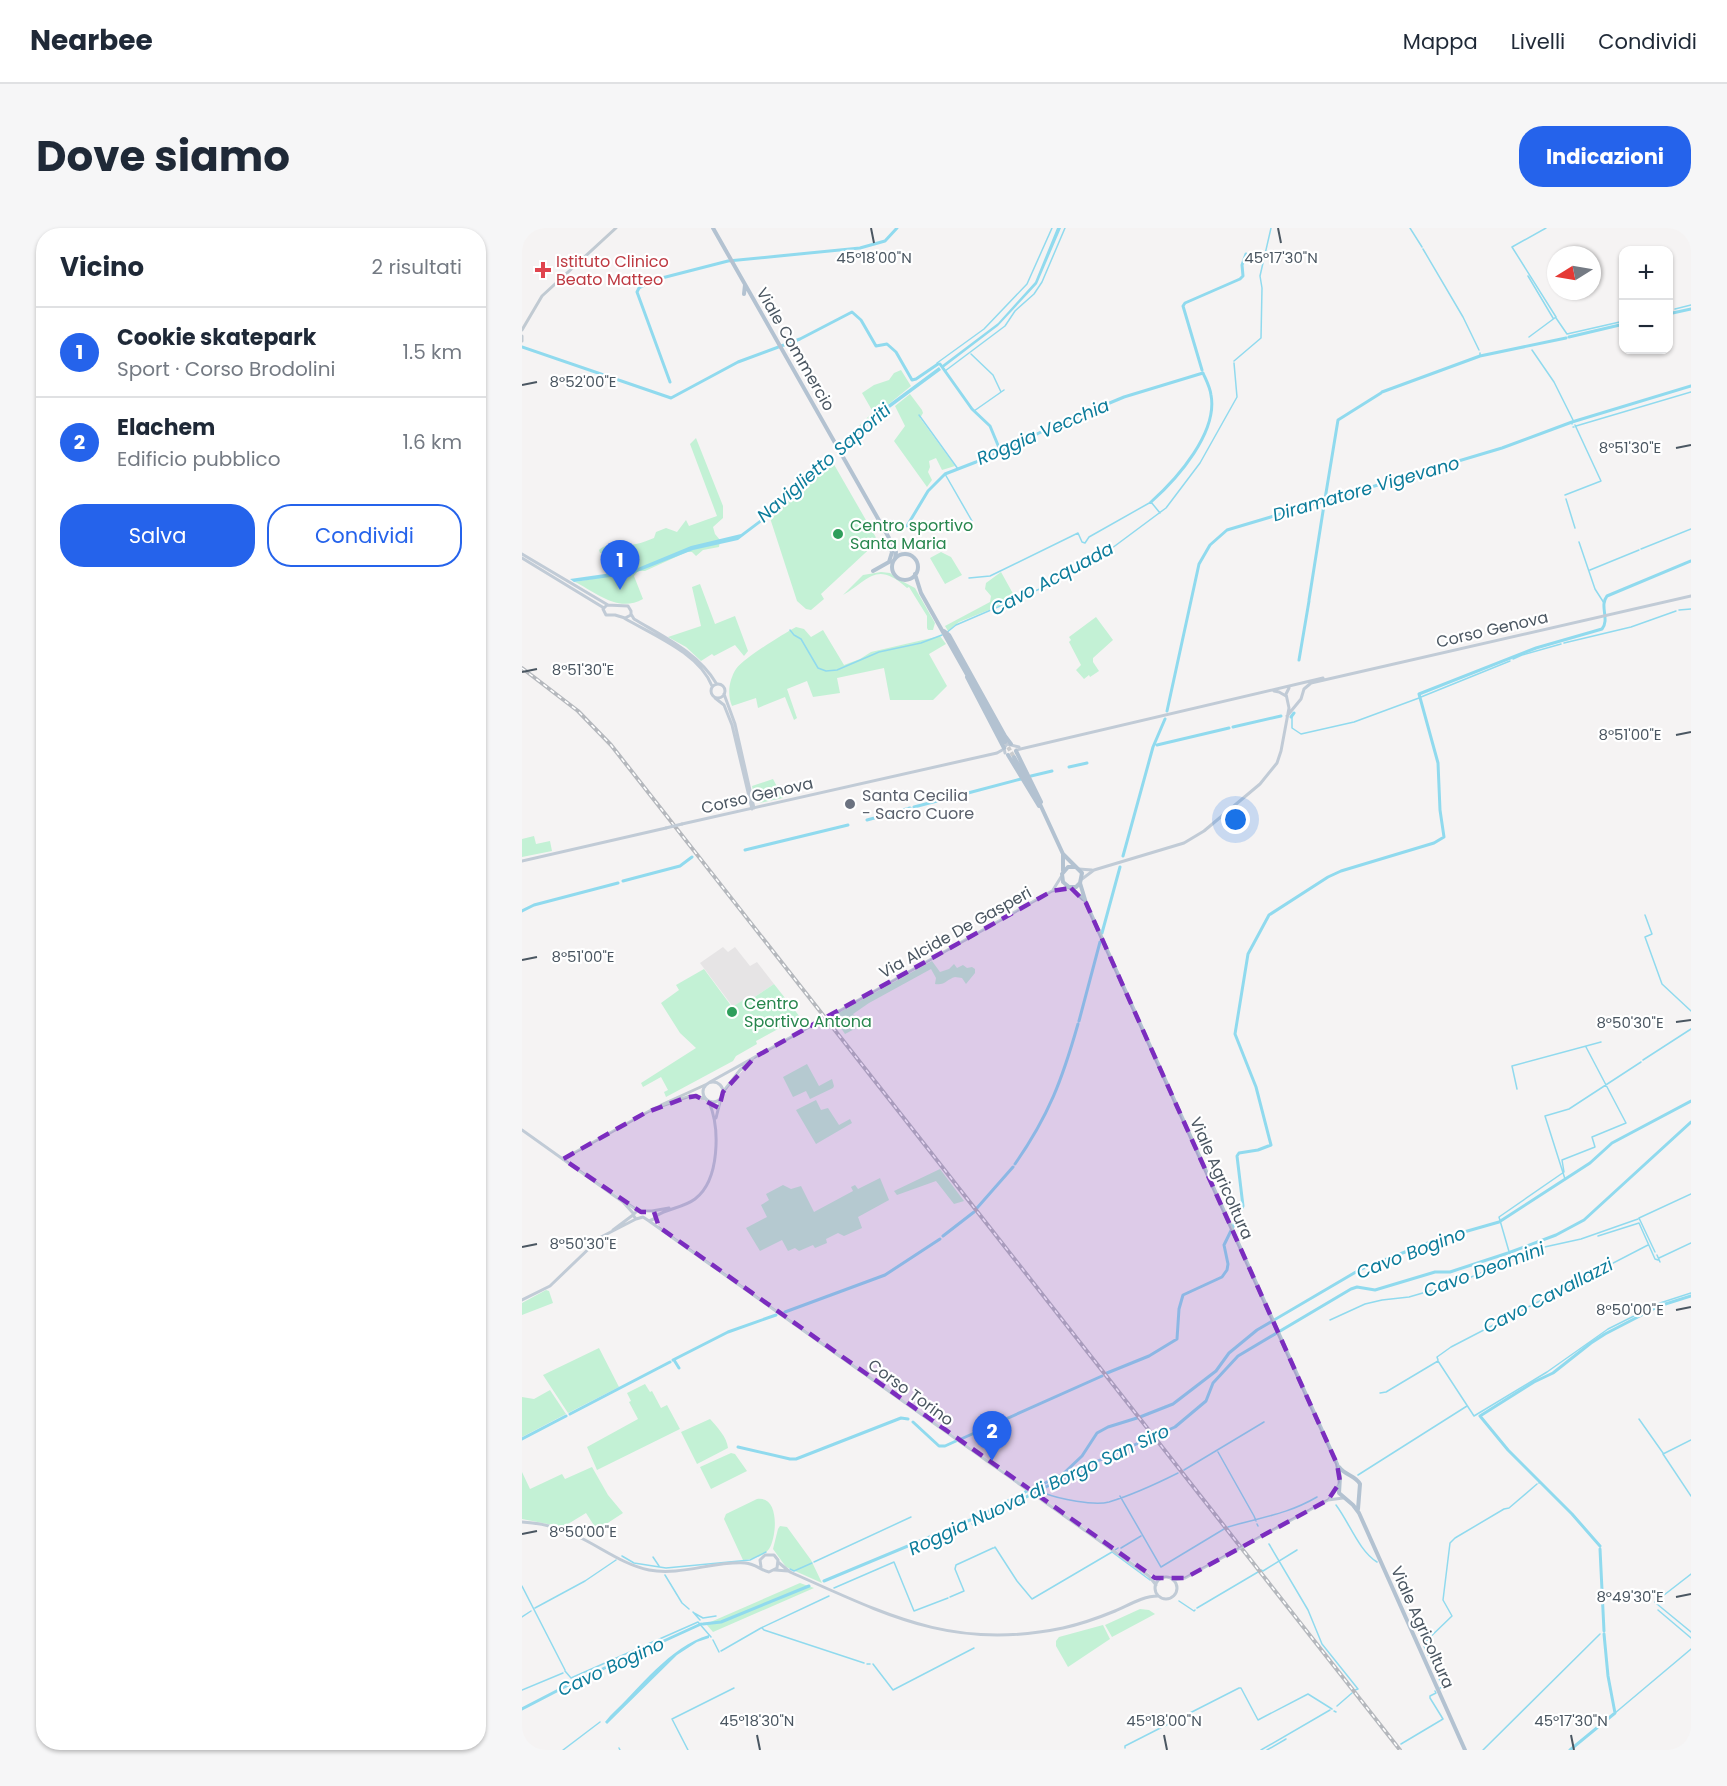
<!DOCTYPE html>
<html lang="it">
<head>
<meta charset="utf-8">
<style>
	:root { --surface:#fff; --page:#f6f6f7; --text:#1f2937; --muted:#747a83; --line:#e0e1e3; --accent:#2563eb }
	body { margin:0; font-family:Poppins,sans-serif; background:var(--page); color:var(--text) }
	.controls { position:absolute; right:18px; top:18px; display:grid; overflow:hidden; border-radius:12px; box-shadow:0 2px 4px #0004 }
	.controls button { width:54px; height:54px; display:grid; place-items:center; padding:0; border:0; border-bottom:2px solid var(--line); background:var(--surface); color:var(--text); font:30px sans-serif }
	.compass { position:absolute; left:1025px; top:18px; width:54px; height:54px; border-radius:50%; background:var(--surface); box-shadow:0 2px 4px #0004; rotate:259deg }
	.you { position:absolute; left:714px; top:592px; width:21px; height:21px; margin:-15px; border:4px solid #fff; border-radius:50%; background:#1a73e8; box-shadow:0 0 0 9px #1a73e833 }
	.badge { display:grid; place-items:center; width:39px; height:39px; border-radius:50%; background:var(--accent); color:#fff; font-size:20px; font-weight:700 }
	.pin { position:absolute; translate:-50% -50px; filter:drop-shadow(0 2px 3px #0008) }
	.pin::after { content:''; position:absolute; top:32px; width:21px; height:18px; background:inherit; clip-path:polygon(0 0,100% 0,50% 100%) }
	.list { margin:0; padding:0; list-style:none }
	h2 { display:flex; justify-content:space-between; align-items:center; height:78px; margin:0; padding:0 24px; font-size:26px }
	h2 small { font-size:20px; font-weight:400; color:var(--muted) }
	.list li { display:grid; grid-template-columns:39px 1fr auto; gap:18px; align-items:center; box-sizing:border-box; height:90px; padding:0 24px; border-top:2px solid var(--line) }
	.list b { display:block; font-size:22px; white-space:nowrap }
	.list p { margin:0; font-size:20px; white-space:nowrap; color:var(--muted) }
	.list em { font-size:20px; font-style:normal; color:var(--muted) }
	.actions { display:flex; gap:12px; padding:18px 24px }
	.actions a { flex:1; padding:14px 0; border:2px solid var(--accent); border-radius:24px; text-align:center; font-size:21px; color:var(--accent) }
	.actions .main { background:var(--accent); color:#fff }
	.map { position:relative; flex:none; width:1169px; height:1522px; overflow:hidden; border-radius:24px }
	header { display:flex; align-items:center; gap:36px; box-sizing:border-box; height:84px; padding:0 30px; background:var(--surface); border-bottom:2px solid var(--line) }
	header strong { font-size:28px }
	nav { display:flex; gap:33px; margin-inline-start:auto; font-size:21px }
	.intro { display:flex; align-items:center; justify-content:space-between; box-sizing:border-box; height:144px; padding:0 36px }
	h1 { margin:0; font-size:42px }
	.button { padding:15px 27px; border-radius:24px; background:var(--accent); color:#fff; font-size:21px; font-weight:700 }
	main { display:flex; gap:36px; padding:0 36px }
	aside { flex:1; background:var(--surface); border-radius:24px; box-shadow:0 2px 4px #0004 }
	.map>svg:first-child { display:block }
	.education { fill:#e6e4e5 }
	.green { fill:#c3f1d5 }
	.water { fill:#90daee }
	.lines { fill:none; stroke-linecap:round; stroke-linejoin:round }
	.stream { stroke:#90daee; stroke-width:1.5 }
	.canal { stroke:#90daee; stroke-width:3 }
	.primary-tunnel { stroke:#caccce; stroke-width:4; stroke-dasharray:4 2; stroke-linecap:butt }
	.tertiary { stroke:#c1cad2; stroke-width:3 }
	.secondary { stroke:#c1cbd6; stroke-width:3 }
	.primary { stroke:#b3c2d1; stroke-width:4 }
	.rail-casing { stroke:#b5b8bd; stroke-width:4 }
	.rail { stroke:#fff; stroke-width:1.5; stroke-dasharray:4.5; stroke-linecap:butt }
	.secondary-bridge { stroke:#c1cbd6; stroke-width:3 }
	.marked { fill:#7b2cbf; fill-opacity:0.2; stroke:#7b2cbf; stroke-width:4.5; stroke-dasharray:12 8; stroke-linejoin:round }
	.ticks { fill:none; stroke:#4a5661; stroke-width:2 }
	.health-dot { fill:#e0444e; stroke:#fff; stroke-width:2 }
	.leisure-dot { fill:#2e9e5b; stroke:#fff; stroke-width:2 }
	.worship-dot { fill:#6b7280; stroke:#fff; stroke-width:2 }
	.labels { text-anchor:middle; stroke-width:4.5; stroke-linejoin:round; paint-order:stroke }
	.health-label { font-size:16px; fill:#be3a42; stroke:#fff; text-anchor:start }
	.street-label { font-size:16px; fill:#4a5661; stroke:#fff }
	.leisure-label { font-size:16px; fill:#27864d; stroke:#fff; text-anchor:start }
	.worship-label { font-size:16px; fill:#5b616d; stroke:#fff; text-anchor:start }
	.water-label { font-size:18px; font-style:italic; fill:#0c7c9b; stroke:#fff }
	.ticks-label { font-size:15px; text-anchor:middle; fill:#4a5661; stroke:#fff; stroke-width:4.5; stroke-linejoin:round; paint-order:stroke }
</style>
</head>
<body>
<header>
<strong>Nearbee</strong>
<nav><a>Mappa</a><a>Livelli</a><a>Condividi</a></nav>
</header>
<div class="intro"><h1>Dove siamo</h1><a class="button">Indicazioni</a></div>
<main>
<aside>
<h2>Vicino<small>2 risultati</small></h2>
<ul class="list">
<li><span class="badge">1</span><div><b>Cookie skatepark</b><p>Sport · Corso Brodolini</p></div><em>1.5 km</em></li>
<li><span class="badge">2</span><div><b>Elachem</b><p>Edificio pubblico</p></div><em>1.6 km</em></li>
</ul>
<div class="actions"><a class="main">Salva</a><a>Condividi</a></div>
</aside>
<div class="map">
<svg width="1169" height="1522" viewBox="0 0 1169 1522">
	<rect width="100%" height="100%" fill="#f5f3f3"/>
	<path class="education" d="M201 719 206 724 213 719 228 738 235 734 252 756 225 774 223 771 211 779 178 735Z"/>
	<path class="green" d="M379 142 389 158 324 211 351 184 340 165 352 157 367 152 372 145Z
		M388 166 400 182 401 185 398 190 433 238 420 242 414 230 407 233 408 239 406 244 410 252 405 259 372 213 383 198 373 178Z
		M174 210 201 278V290L191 299 193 306 198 312 197 319 181 322 174 328 170 324H165L123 343H116L112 348 121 371C96 385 75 365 53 354L87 348 89 344 88 340 92 339 96 331 89 325H78L77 322C87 313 101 318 114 316 120 315 126 312 132 310L134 304 144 300 155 304 164 292 167 298 195 288 168 216Z
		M310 233 356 313 299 366 302 371 289 382 284 381 275 373 248 290Z
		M419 324 429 329 440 347 423 356 408 330Z
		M359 344 368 345 374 350 393 360 413 395 411 402H406L405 400V388L387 359 385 360C354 332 347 352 321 367L341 347Z
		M479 344 494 371 437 394 426 403 423 398 468 374 469 368 463 361 464 355Z
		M178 356 193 396 213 388 226 423 222 428 213 417 192 428 190 426 179 433 164 419 146 409 179 398 170 359Z
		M574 389 591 412 571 430V434L577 443 568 449 567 447 562 451 554 442 559 437 547 414 549 412 547 409Z
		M274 399 282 401 289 409 301 402 322 437 338 431 349 424 418 408 424 416 407 426 425 458 411 472H368L362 440 315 450 318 465 291 469 285 453 265 461 275 490 272 492 263 469 236 480 234 470 210 478C205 466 207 452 214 441 223 429 260 407 274 399Z
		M251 551 261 570 237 575 233 571 230 558Z
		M12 608 14 616 28 613 30 623 0 629V611Z
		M410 733 418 744 427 741 432 736 435 740 441 737 445 740 450 739 453 741V745L444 756 440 750 433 749C425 751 423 758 413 756L414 750 409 741 347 775 331 786 334 790 342 791V796L323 806 311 788Z
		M182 741 210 779 223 771 225 774 252 756 278 789 234 813 235 816 214 828 211 833 144 869 142 864 146 862 139 849 121 859 119 855 174 820 158 805 139 775 157 762 154 757Z
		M285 836 297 858 310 851 312 858 311 860 288 871 284 863 271 869 261 849Z
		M294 872 299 882 306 880 317 897 328 891 330 895 294 916 274 882Z
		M418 941 442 973 432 976 414 953 375 967 372 963Z
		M358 950 367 972 336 989 340 1000 322 1008 316 1005 304 1011 305 1015 293 1020 291 1017 277 1023 273 1020 266 1023 260 1012 238 1023 224 1000 245 989 239 977 247 972 244 966 261 957 269 961 279 958 292 984 331 963 329 959 333 957 336 961Z
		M24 1062 27 1063 31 1075 0 1087V1075Z
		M77 1120 97 1159 46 1185 21 1147Z
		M123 1156 128 1164 130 1163 139 1180 145 1177 158 1201 75 1242 65 1219 116 1191 107 1174 109 1173 105 1165Z
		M28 1162 44 1186 0 1209V1169L12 1171Z
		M188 1191C195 1199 205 1209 206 1220L175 1236 159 1204Z
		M209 1225 213 1226 225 1243 189 1261 178 1239Z
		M70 1239 86 1267 101 1285 75 1302 64 1285 41 1299 0 1291V1244L8 1261 40 1246 43 1251Z
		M235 1271C258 1267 255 1309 247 1321 241 1329 230 1331 221 1332L202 1291 204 1286Z
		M258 1298 265 1299 289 1332 300 1355 264 1339 251 1321 256 1301Z
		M278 1355 292 1360 191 1404 184 1396Z
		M618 1381 627 1382 633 1386 590 1409 583 1397Z
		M581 1397 588 1411 546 1439 534 1418V1413L537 1409Z"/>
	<path class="water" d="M535 0H539L515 56 476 98 421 140 419 138 476 95 513 54Z
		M417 139 419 142 350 193 320 222 317 218 355 185Z
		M239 291 241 293 216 312 171 322 110 346 52 354 48 351 111 342 169 318 219 306Z
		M187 1407V1410L175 1414 155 1427 85 1496 83 1494 88 1488C118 1460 147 1419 187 1407Z"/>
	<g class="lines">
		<path class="stream" d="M888 0 900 19
			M901 21 941 89 957 122
			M1006 48 1031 90
			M1153 81 1169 77
			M1146 83H1148
			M1034 90 1045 106 1102 93
			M1007 109 1034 89 990 19 1024 0
			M1010 122 1032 154 1051 192
			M958 125V128
			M449 126 471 147 479 164
			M712 133 739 110 740 60 738 48 749 0
			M415 135 462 101 505 56 530 0
			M423 143 483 98 493 83 512 66 520 54 543 0
			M452 183 482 162
			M397 187 436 241
			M1050 194V196
			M1054 198 1169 164
			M1051 199H1052
			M423 246 450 293
			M1043 267 1079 253 1053 197
			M1044 271 1053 300
			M1057 314 1073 361 1082 375
			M1119 321 1169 301
			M1068 342 1117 322
			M447 350 468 348 556 305 560 314 563 315 567 309 629 274 638 285
			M1157 382 1169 381
			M268 402 272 407 279 411 296 440 304 443 315 442 357 424 399 415 420 407
			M424 405 434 397 520 360 578 329 644 280 678 235 715 169 712 135
			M1042 415 1109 399 1154 383
			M991 431 1000 427 1039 416
			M899 469 988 433
			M770 489V500L779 506 832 494 897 470
			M1123 687 1130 706 1123 709 1140 756 1169 783
			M1121 832 1169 801
			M995 861 990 838 1079 814
			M1043 951 1023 888 1047 881 1119 834
			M1076 1008 1117 995 1133 1031 1136 1032
			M1133 1024 1117 990 1169 966
			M988 1027 977 989 1042 944 1040 932 1073 919 1070 909 1104 895 1064 819
			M1135 1027 1138 1034
			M1137 1030 1169 1015
			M808 1092 843 1076 860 1072 887 1069 935 1055 1018 1020 1059 1011 1116 991
			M916 1132 915 1129 929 1119 1126 1017
			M858 1165 864 1164 916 1133 952 1188 1025 1144 1086 1101 1138 1075 1169 1065
			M1117 1191 1141 1225
			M1169 1212 1141 1226 1169 1268
			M696 1224 732 1288 734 1293
			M662 1242 742 1194
			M836 1247 945 1178
			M1017 1255 1018 1254
			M522 1265C537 1271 572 1278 587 1274 610 1267 634 1256 656 1245
			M515 1266 521 1263
			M598 1268 639 1339 702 1301
			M814 1277C827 1294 837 1323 855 1334
			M735 1296 736 1298
			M706 1299C739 1289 764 1287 795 1269
			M747 1316 786 1382 800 1416 836 1461 833 1462
			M472 1320 473 1319 495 1353 510 1371 590 1324 628 1352
			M599 1320 619 1308
			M593 1322 596 1320
			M100 1328 112 1335 144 1340 228 1332 244 1324
			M131 1329 137 1338
			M292 1334 389 1289
			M268 1341 272 1343 290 1335
			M739 1342 741 1343 775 1322
			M143 1347 160 1375 167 1381
			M0 1358 43 1442
			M312 1360 372 1334 392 1383 426 1370
			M428 1369 442 1363 433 1341 434 1337 471 1320
			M657 1373 672 1383 673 1382
			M1133 1374 1169 1346
			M1135 1376 1169 1404
			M13 1380 63 1353 94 1332
			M675 1380 736 1344
			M1136 1382 1169 1410
			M171 1384 178 1392
			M172 1385 181 1390 194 1388
			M0 1389 9 1383
			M176 1394 189 1409
			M240 1400 242 1402 342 1435
			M191 1412 197 1424
			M199 1423 239 1400 307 1368
			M345 1436H348
			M351 1436 371 1462 452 1420
			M43 1443 49 1450 176 1394
			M918 1460 921 1459 901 1416 930 1388 921 1372 928 1315 933 1310 982 1281 987 1280 1015 1256
			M0 1462 41 1445
			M815 1478 830 1465
			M812 1483 814 1484
			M1093 1485 1169 1421
			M879 1516 921 1491 908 1470V1468L914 1465 913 1463
			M97 1520 98 1522
			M603 1520V1518L717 1460H719L736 1492 786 1466 810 1481
			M41 1522 78 1494
			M166 1522 150 1491 212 1460
			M739 1522 808 1482
			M745 1522 764 1511
			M961 1522 1078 1406"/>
		<path class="canal" d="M1146 86 1169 81
			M1047 109 1102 96
			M0 119 149 170 216 134 278 111 330 84 339 92 354 118 365 116 374 124 390 152 394 151 416 136
			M418 136 450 181 468 198 478 222
			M680 142 661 78 663 75 718 51 721 48 720 37 724 26
			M148 154 115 64 117 60 132 52 206 33 338 20 363 13 375 0
			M860 164 958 128 1044 110
			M803 271 816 192 859 165
			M629 274C656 250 696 204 689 167 688 159 684 152 681 145
			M385 298 406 263 423 246 454 234 530 199 602 169 681 145
			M787 372 802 277
			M777 432 787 373
			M645 483 677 336 688 317 705 302 980 220 1050 194 1169 158
			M769 489 772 485
			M711 499 759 488
			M635 517 707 500
			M547 539 565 535
			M509 548 530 543
			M446 565 499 551
			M392 579 442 566
			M377 583 388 580
			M345 592 367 586
			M223 622 326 597
			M601 628 631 519 643 491
			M101 653 158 638 170 629
			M0 683 12 677 96 655
			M580 705 598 639
			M557 793 578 714
			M493 936C527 887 540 852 556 796
			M455 980 491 939
			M421 1008 452 984
			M263 1084 363 1047 418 1011
			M151 1132 206 1104 254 1087
			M152 1132 157 1140
			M585 1145 627 1128 655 1111 657 1081 661 1067 700 1049 705 1042 706 1036 702 1017 721 978 715 928 717 925 736 922 749 917 734 859 713 806 726 726 747 687 806 649 819 643 912 615 922 609 918 582 916 535 897 466 1014 420 1080 401C1088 391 1077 378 1085 368L1169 333
			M48 1186 148 1134
			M618 1189 651 1176 694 1143 707 1125 735 1102 839 1041 914 1012 977 994 1068 935 1090 915 1169 873
			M391 1194 417 1218H423L434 1213
			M0 1211 44 1188
			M439 1211 580 1148
			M216 1219 268 1231H274L379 1190 386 1191
			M509 1262 541 1246 560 1228 575 1205 586 1199 615 1190
			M451 1296 569 1236 653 1199 684 1173 691 1155 716 1128 829 1061 835 1059 853 1062 913 1044H928L986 1025 1034 1007 1062 992 1169 894
			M1078 1318 1050 1286 986 1222 958 1188 1012 1154 1031 1145 1069 1115 1083 1106 1137 1078 1169 1068
			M1078 1321 1082 1403
			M302 1353 453 1290 505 1263
			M181 1396 199 1394 287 1358
			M0 1481 52 1454 179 1396
			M1048 1522 1093 1485 1086 1448 1082 1406"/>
		<path class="primary-tunnel" d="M483 514 492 529"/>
		<path class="tertiary" d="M0 102 20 68 94 0
			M0 108V113
			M139 877 183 857
			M41 931 131 881 168 868H174L184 871"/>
		<path class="secondary" d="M0 326 86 377
			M0 330 82 380
			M85 377 106 378 109 383V387L103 390 93 387H84L81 381Z
			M109 386 112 391C142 409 176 425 194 455
			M102 390C131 407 177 425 190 458
			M189 463a7 7 0 1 1 14 0a7 7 0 1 1-14 0Z
			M752 463 757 464 764 468
			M202 466 213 496 232 580
			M193 470 202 477 210 497 230 581
			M765 488 779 471 782 461 789 455 1169 368
			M494 522 801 450
			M483 525 482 520 485 516 497 519
			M160 596 475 525 482 521
			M0 633 144 600
			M557 641 570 642
			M560 651 572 642 662 615 682 603 738 556 755 535 759 523 767 480 764 466 767 460
			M531 662 539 649
			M317 783 530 663 547 659
			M181 864a10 10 0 1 1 20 0a10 10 0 1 1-20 0Z
			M188 854 289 798
			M201 864 218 842 230 832
			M194 890 199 870
			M0 902 101 974 111 985
			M103 974 115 982
			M115 983H130L134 986V990L127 993 121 989 114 991 111 987Z
			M130 983 147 980
			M134 988C146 980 161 980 173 971 198 952 198 900 187 874
			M127 993 627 1348 634 1357
			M91 1002 111 987
			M0 1072 28 1058 79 1009 114 991
			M807 1271 816 1258
			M0 1294C20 1295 39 1300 57 1309 80 1320 102 1337 127 1342 159 1348 191 1333 223 1335 234 1336 238 1342 247 1344L255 1340 256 1332 252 1327H243L238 1332 239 1339
			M723 1317 806 1272 821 1270
			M256 1334 268 1344C365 1387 431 1423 541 1400 559 1396 576 1390 593 1383 607 1377 621 1368 636 1368
			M253 1342 266 1343
			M633 1360a11 11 0 1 1 22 0a11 11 0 1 1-22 0Z
			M651 1352 663 1350 716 1321"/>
		<path class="primary" d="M191 0 371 317 374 324 373 331
			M222 66 223 57
			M370 339a13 13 0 1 1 26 0a13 13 0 1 1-26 0Z
			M351 343 367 334 370 324 366 312
			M393 346 399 365 483 514
			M422 403 427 407 483 508 489 516
			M445 449 482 520
			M494 523 519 574
			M486 527 517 578
			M492 529 517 574 541 626 560 645 558 655 554 659H547L541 654 540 646 546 639H553
			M541 626V643
			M558 655 564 675 815 1236 818 1249 817 1265 831 1277 837 1285 943 1522
			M549 660 561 671
			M817 1239C824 1248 833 1247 838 1256L836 1281"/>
		<defs>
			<path id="rail" d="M0 440 56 483 89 517 878 1522"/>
		</defs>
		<use href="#rail" class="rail-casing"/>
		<use href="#rail" class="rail"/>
		<path class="secondary-bridge" d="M144 600 160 596
			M289 798 317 783
			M716 1321 723 1317"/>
	</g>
	<path class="marked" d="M549 660 564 675 815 1236 818 1254 806 1272 663 1350H633L137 999 132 984H119L41 931 123 885 163 870 174 868 197 880 201 864 233 829 530 663Z"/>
	<path class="ticks" d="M349 0 352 15M756 0 759 15M0 157 15 154M1154 220 1169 217M0 444 15 441M1154 507 1169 504M0 732 15 729M1154 794 1169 792M0 1019 15 1016M1154 1082 1169 1079M0 1306 15 1303M1154 1369 1169 1366M235 1507 238 1522M642 1507 645 1522M1049 1507 1052 1522"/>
	<path class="health-dot" d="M18 33h6v6h6v6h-6v6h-6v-6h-6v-6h6z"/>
	<g class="leisure-dot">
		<circle cx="316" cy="306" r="6"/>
		<circle cx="210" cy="784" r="6"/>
	</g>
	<circle class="worship-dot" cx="328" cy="576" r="6"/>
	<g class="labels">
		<g class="health-label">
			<text x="34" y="39">Istituto Clinico<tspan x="34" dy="18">Beato Matteo</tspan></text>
		</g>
		<g class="street-label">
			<text transform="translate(274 121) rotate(60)" y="6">Viale Commercio</text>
			<text transform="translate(970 401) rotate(-13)" y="6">Corso Genova</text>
			<text transform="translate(235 567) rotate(-13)" y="6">Corso Genova</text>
			<text transform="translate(433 704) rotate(-29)" y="6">Via Alcide De Gasperi</text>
			<text transform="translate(700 950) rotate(66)" y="6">Viale Agricoltura</text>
			<text transform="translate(389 1164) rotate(36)" y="6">Corso Torino</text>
			<text transform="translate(901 1399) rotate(66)" y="6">Viale Agricoltura</text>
		</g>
		<g class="leisure-label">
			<text x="328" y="303">Centro sportivo<tspan x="328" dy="18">Santa Maria</tspan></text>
			<text x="222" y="781">Centro<tspan x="222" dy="18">Sportivo Antona</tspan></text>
		</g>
		<g class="worship-label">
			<text x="340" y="573">Santa Cecilia<tspan x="340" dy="18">- Sacro Cuore</tspan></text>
		</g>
		<g class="water-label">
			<text transform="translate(521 204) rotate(-23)" y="6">Roggia Vecchia</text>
			<text transform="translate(302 235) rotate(-41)" y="6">Naviglietto Saporiti</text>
			<text transform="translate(844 261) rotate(-16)" y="6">Diramatore Vigevano</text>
			<text transform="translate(530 351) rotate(-28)" y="6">Cavo Acquada</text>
			<text transform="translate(889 1025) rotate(-21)" y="6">Cavo Bogino</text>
			<text transform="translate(962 1042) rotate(-20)" y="6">Cavo Deomini</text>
			<text transform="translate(1026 1068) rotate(-27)" y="6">Cavo Cavallazzi</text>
			<text transform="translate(517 1262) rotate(-25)" y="6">Roggia Nuova di Borgo San Siro</text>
			<text transform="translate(89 1439) rotate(-25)" y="6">Cavo Bogino</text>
		</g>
	</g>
	<g class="ticks-label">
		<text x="352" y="35">45°18'00"N</text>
		<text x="759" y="35">45°17'30"N</text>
		<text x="61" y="159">8°52'00"E</text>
		<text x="1108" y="225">8°51'30"E</text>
		<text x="61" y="447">8°51'30"E</text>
		<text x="1108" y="512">8°51'00"E</text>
		<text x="61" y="734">8°51'00"E</text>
		<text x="1108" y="800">8°50'30"E</text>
		<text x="61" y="1021">8°50'30"E</text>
		<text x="1108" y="1087">8°50'00"E</text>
		<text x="61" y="1309">8°50'00"E</text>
		<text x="1108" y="1374">8°49'30"E</text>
		<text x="235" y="1498">45°18'30"N</text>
		<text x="642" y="1498">45°18'00"N</text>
		<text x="1049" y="1498">45°17'30"N</text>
	</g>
</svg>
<div class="controls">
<button>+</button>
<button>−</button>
</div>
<svg class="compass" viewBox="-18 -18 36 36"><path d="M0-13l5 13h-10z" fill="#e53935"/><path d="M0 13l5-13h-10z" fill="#747a83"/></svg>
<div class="you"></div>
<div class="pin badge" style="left:98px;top:362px">1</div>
<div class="pin badge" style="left:470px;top:1233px">2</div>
</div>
</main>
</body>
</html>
